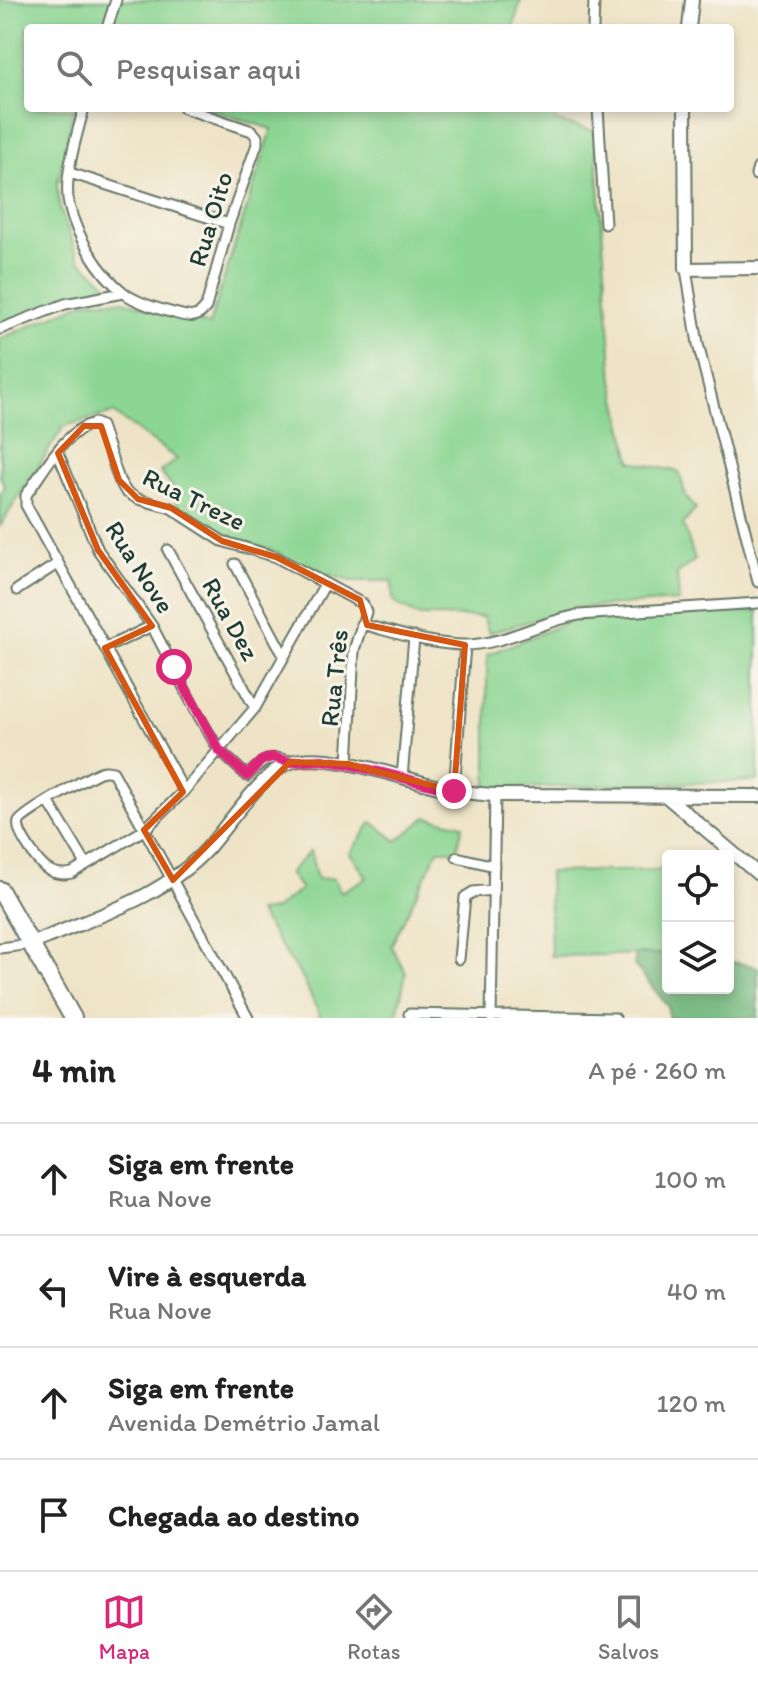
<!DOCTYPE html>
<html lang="pt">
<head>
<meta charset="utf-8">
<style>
	:root { --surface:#fff; --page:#f2f2f2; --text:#222; --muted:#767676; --line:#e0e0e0; --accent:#db2777 }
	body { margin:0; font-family:Itim,sans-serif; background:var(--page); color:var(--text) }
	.controls { position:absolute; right:24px; bottom:24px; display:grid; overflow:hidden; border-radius:8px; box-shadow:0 4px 12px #0003 }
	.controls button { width:72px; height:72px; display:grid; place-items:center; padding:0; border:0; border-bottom:2px solid var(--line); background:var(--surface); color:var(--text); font:40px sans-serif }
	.stop { position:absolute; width:24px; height:24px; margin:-18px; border:6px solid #db2777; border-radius:50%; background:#fff }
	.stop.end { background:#db2777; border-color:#fff; box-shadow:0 2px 8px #0008 }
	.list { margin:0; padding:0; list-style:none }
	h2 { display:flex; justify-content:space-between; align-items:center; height:104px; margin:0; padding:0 32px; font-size:34px }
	h2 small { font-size:26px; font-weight:400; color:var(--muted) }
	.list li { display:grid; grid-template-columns:52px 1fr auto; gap:24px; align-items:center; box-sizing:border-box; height:112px; padding:0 32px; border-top:2px solid var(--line) }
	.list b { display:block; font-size:30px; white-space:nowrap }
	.list p { margin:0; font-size:26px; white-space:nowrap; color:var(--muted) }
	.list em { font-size:26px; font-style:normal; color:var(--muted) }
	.icon { flex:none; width:44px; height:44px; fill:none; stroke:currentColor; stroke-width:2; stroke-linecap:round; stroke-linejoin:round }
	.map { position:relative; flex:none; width:758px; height:1018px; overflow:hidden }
	.search { position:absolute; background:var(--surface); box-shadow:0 4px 12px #0003; left:24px; right:24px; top:24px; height:88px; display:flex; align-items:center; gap:20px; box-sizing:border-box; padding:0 28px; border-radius:8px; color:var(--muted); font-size:30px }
	.sheet { height:552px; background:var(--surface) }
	nav { display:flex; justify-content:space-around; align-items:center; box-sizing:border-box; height:112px; border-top:2px solid var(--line); background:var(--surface); font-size:22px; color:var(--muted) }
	nav a { display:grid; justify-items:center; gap:4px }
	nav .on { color:var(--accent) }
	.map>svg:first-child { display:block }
	.green { fill:#8cd693; stroke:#568a64; stroke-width:2 }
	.forest { fill:#71b77d; stroke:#487a58; stroke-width:2 }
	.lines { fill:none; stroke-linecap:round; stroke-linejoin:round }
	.minor-casing { stroke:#677767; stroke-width:13 }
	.tertiary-casing { stroke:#677767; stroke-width:16 }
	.trunk-casing { stroke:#677767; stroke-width:20 }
	.minor { stroke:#fff; stroke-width:9 }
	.tertiary { stroke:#fff; stroke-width:12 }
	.trunk { stroke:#fff; stroke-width:16 }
	.route { stroke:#db2777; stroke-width:10 }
	.marked { fill:none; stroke:#d45610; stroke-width:6; stroke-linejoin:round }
	.labels { text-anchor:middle; stroke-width:6; stroke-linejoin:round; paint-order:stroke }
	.street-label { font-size:26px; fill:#1f3d34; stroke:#f7f3e8 }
</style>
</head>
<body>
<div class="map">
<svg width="758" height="1018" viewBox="0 0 758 1018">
	<rect width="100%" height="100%" fill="#f7f3e8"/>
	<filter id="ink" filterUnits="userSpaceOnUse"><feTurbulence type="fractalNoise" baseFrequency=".0125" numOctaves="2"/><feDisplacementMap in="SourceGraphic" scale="16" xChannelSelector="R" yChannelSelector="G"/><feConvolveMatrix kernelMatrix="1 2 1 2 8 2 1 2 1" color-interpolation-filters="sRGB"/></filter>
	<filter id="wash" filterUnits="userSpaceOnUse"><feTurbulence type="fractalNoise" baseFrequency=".006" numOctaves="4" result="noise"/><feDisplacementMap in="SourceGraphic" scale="32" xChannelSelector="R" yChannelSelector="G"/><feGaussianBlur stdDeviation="1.8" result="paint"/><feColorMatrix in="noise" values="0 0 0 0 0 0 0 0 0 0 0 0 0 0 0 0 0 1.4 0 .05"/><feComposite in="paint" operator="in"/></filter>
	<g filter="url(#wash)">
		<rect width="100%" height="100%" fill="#eee3c6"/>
		<path class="green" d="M0 0H521L513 28H28V108H74L57 186 60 208 79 260 108 285 0 327Z
			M204 108H554L555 121 595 131 613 381 631 461 679 472 686 497 696 509 683 524 695 560 677 574 679 601 573 608 489 633 483 617 418 616 393 602 392 581H350L319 572 315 578 278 553 234 538 175 504 178 494 160 472 177 459 113 413 64 426 0 526V494L5 487 0 476V339L90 300 124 301 209 325 272 129Z
			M758 611V781L487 789V655L578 618Z
			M427 817 463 825 457 850H438L391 946 406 973 396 1018H321L304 981 258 912 274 910 301 889 289 873 310 851 317 879 334 878 341 892 367 878 350 853 372 822 397 841Z
			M668 870V954L551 956 549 872Z"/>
		<path class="forest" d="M636 954H668V988H728V961L758 967V1018H668V1006L634 965Z"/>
	</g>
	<g filter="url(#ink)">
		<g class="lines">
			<defs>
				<path id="minor" d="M107 28 116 0
					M593 28 594 0
					M84 108C77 134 63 178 69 205 76 235 98 272 123 292 136 303 158 309 174 313 188 317 197 320 206 307L229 224 257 144V137L252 131 184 108
					M598 108 605 224
					M70 173 229 224
					M756 175 758 168
					M686 269 698 344 758 582
					M0 329 65 304 123 293
					M58 453 98 550 152 626 197 713 219 750 247 776C260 763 270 752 290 762
					M168 550 255 708
					M235 564 284 656
					M17 590 57 564
					M361 624C394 632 430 645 465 645 504 645 541 621 579 615L758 603
					M105 648 152 626
					M402 778 414 637
					M184 791 26 505V495C44 471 64 431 94 423L101 426 119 480 126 492 138 499 171 508 222 541 276 557 363 604 366 612 354 650 348 764
					M454 791 465 645
					M48 801 86 864
					M457 857 494 866
					M0 948 31 944
					M459 959 465 897 473 892 493 890
					M409 1014 615 1018
					M248 1018 113 772C106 771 107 770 100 772 89 777 22 814 19 822 15 832 39 864 47 869 55 874 63 875 72 873L144 830 184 791 255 708 325 584
					M491 1018 495 795"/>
				<path id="tertiary" d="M689 28 692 0
					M685 108 686 269 758 268
					M666 796 758 874
					M31 944C92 917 160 900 207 849 226 828 265 769 291 762 333 750 409 782 452 790 466 793 481 794 495 795L758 796"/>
				<path id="trunk" d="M0 890 73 1018"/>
			</defs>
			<use href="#minor" class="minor-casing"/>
			<use href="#tertiary" class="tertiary-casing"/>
			<use href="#trunk" class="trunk-casing"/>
			<use href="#minor" class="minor"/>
			<use href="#tertiary" class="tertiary"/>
			<use href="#trunk" class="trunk"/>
		</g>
	</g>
	<g class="lines" filter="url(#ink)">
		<path class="route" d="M174 667 219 750 247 776 261 761 272 757 290 762 322 760 348 764 454 791"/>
	</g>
	<path class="marked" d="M84 426H101L119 480 138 499 171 508 222 541 276 557 360 600 367 625 465 645 454 791 348 764 290 762 173 880 144 830 183 792 105 648 152 626 98 550 58 453Z"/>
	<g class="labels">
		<g class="street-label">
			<text transform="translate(210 219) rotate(-73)" y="9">Rua Oito</text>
			<text transform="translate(194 499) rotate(26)" y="9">Rua Treze</text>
			<text transform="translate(140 567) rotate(57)" y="9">Rua Nove</text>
			<text transform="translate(231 619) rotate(61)" y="9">Rua Dez</text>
			<text transform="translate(334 678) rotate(-84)" y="9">Rua Três</text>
		</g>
	</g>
</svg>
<div class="controls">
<button><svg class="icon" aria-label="locate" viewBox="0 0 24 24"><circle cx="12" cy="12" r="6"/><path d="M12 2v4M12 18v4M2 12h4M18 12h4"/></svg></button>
<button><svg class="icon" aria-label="layers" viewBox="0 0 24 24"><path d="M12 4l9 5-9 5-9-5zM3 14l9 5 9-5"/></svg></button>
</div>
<div class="stop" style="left:174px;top:667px"></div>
<div class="stop end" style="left:454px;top:791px"></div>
<div class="search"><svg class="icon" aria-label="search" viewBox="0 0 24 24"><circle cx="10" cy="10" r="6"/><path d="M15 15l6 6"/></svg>Pesquisar aqui</div>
</div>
<section class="sheet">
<h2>4 min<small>A pé · 260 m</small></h2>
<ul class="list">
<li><svg class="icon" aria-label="ahead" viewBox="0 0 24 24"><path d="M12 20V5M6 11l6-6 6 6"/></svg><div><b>Siga em frente</b><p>Rua Nove</p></div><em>100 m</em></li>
<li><svg class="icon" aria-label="left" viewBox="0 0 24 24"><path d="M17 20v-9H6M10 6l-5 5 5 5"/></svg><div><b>Vire à esquerda</b><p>Rua Nove</p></div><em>40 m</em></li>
<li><svg class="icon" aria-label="ahead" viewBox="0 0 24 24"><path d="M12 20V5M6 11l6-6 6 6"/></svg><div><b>Siga em frente</b><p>Avenida Demétrio Jamal</p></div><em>120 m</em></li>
<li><svg class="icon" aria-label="arrive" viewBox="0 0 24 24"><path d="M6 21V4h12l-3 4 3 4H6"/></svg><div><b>Chegada ao destino</b></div></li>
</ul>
</section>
<nav>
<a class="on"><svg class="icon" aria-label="map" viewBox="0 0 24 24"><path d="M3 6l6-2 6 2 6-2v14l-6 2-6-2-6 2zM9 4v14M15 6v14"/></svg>Mapa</a>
<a><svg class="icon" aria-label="directions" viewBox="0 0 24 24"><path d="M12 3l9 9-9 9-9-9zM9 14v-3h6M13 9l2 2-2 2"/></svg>Rotas</a>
<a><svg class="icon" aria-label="saved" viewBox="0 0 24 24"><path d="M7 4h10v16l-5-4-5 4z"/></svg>Salvos</a>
</nav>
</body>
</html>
